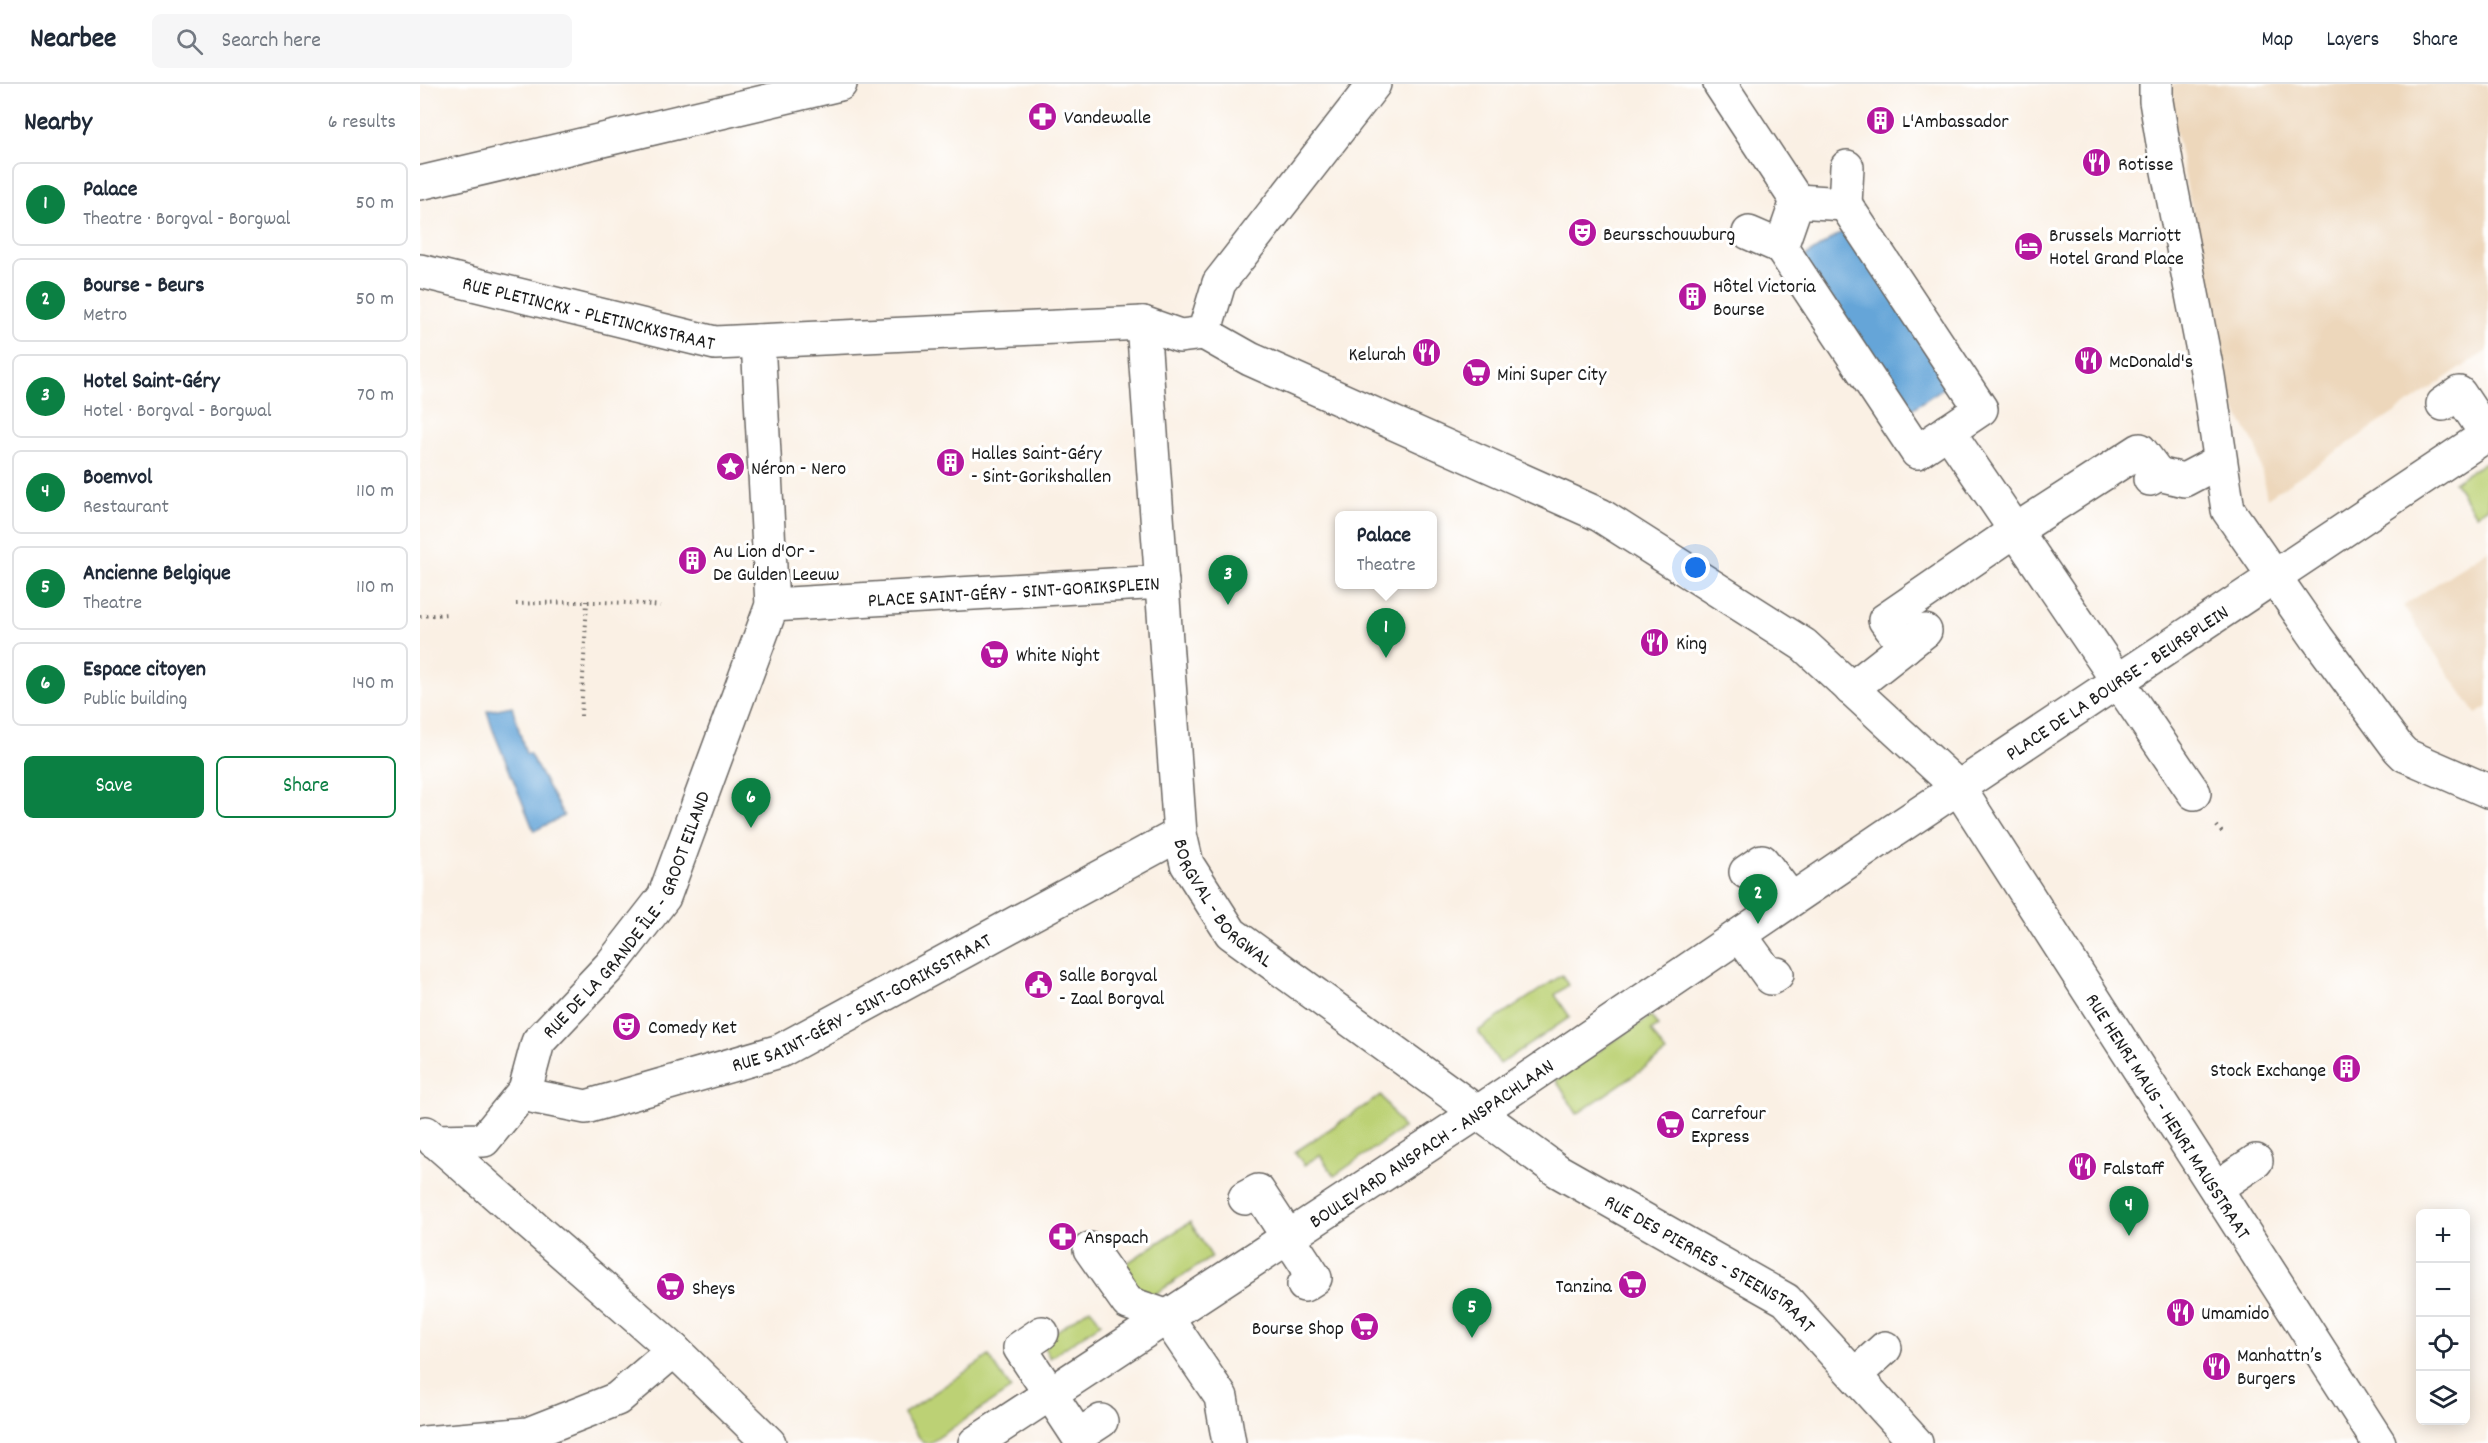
<!DOCTYPE html>
<html lang="en">
<head>
<meta charset="utf-8">
<style>
	:root { --surface:#fff; --page:#f6f6f7; --text:#1f2937; --muted:#747a83; --line:#e0e1e3; --accent:#0b8043 }
	body { margin:0; font-family:Dekko,sans-serif; background:var(--page); color:var(--text) }
	.controls { position:absolute; right:18px; bottom:18px; display:grid; overflow:hidden; border-radius:9px; box-shadow:0 3px 15px #0003 }
	.controls button { width:54px; height:54px; display:grid; place-items:center; padding:0; border:0; border-bottom:2px solid var(--line); background:var(--surface); color:var(--text); font:30px sans-serif }
	.you { position:absolute; left:1276px; top:484px; width:21px; height:21px; margin:-15px; border:4px solid #fff; border-radius:50%; background:#1a73e8; box-shadow:0 0 0 9px #1a73e833 }
	.badge { display:grid; place-items:center; width:39px; height:39px; border-radius:50%; background:var(--accent); color:#fff; font-size:20px; font-weight:700 }
	.pin { position:absolute; translate:-50% -50px; filter:drop-shadow(0 2px 3px #0008) }
	.pin::after { content:''; position:absolute; top:32px; width:21px; height:18px; background:inherit; clip-path:polygon(0 0,100% 0,50% 100%) }
	.popup { position:absolute; left:915px; top:427px; width:102px; height:78px; box-sizing:border-box; display:grid; place-content:center; border-radius:9px; background:var(--surface); filter:drop-shadow(0 2px 4px #0005); font-size:20px; white-space:nowrap; color:var(--muted) }
	.popup b { font-size:22px; color:var(--text) }
	.popup::after { content:''; position:absolute; left:50%; top:100%; margin-left:-12px; border:12px solid transparent; border-top-color:var(--surface) }
	.list { margin:0; padding:0; list-style:none }
	h2 { display:flex; justify-content:space-between; align-items:center; height:78px; margin:0; padding:0 24px; font-size:26px }
	h2 small { font-size:20px; font-weight:400; color:var(--muted) }
	.list li { display:grid; grid-template-columns:39px 1fr auto; gap:18px; align-items:center; box-sizing:border-box; height:84px; margin:0 12px 12px; padding:0 12px; border:2px solid var(--line); border-radius:9px }
	.list b { display:block; font-size:22px; white-space:nowrap }
	.list p { margin:0; font-size:20px; white-space:nowrap; color:var(--muted) }
	.list em { font-size:20px; font-style:normal; color:var(--muted) }
	.actions { display:flex; gap:12px; padding:18px 24px }
	.actions a { flex:1; padding:14px 0; border:2px solid var(--accent); border-radius:9px; text-align:center; font-size:21px; color:var(--accent) }
	.actions .main { background:var(--accent); color:#fff }
	.icon { flex:none; width:33px; height:33px; fill:none; stroke:currentColor; stroke-width:2; stroke-linecap:round; stroke-linejoin:round }
	.map { position:relative; flex:none; width:2068px; height:1359px; overflow:hidden }
	header { display:flex; align-items:center; gap:36px; box-sizing:border-box; height:84px; padding:0 30px; background:var(--surface); border-bottom:2px solid var(--line) }
	header strong { font-size:28px }
	nav { display:flex; gap:33px; margin-inline-start:auto; font-size:21px }
	.search { width:420px; height:54px; background:var(--page); display:flex; align-items:center; gap:15px; box-sizing:border-box; padding:0 21px; border-radius:9px; color:var(--muted); font-size:22px }
	main { display:flex }
	aside { flex:1; background:var(--surface) }
	.map>svg:first-child { display:block }
	.built { fill:#edd7bb }
	.green { fill:#bcd174; stroke:#6c7648; stroke-width:1.5 }
	.water { fill:#65a5d8; stroke:#40607a; stroke-width:1.5 }
	.lines { fill:none; stroke-linecap:round; stroke-linejoin:round }
	.minor-casing { stroke:#6a6662; stroke-width:36 }
	.path { stroke:#6a6662; stroke-width:4; stroke-dasharray:1.5 4.5; stroke-linecap:butt }
	.minor { stroke:#fff; stroke-width:33 }
	.labels { text-anchor:middle; stroke-width:6; stroke-linejoin:round; paint-order:stroke }
	.poi-label { font-size:20px; fill:#1c1c1c; stroke:#fff; text-anchor:start }
	.street-label { font-size:20px; fill:#1c1c1c; stroke:#fff }
</style>
</head>
<body>
<header>
<strong>Nearbee</strong>
<div class="search"><svg class="icon" aria-label="search" viewBox="0 0 24 24"><circle cx="10" cy="10" r="6"/><path d="M15 15l6 6"/></svg>Search here</div>
<nav><a>Map</a><a>Layers</a><a>Share</a></nav>
</header>
<main>
<aside>
<h2>Nearby<small>6 results</small></h2>
<ul class="list">
<li><span class="badge">1</span><div><b>Palace</b><p>Theatre · Borgval - Borgwal</p></div><em>50 m</em></li>
<li><span class="badge">2</span><div><b>Bourse - Beurs</b><p>Metro</p></div><em>50 m</em></li>
<li><span class="badge">3</span><div><b>Hotel Saint-Géry</b><p>Hotel · Borgval - Borgwal</p></div><em>70 m</em></li>
<li><span class="badge">4</span><div><b>Boemvol</b><p>Restaurant</p></div><em>110 m</em></li>
<li><span class="badge">5</span><div><b>Ancienne Belgique</b><p>Theatre</p></div><em>110 m</em></li>
<li><span class="badge">6</span><div><b>Espace citoyen</b><p>Public building</p></div><em>140 m</em></li>
</ul>
<div class="actions"><a class="main">Save</a><a>Share</a></div>
</aside>
<div class="map">
<svg width="2068" height="1359" viewBox="0 0 2068 1359">
	<rect width="100%" height="100%" fill="#fff"/>
	<filter id="ink" filterUnits="userSpaceOnUse"><feTurbulence type="fractalNoise" baseFrequency=".0167" numOctaves="2"/><feDisplacementMap in="SourceGraphic" scale="12" xChannelSelector="R" yChannelSelector="G"/><feConvolveMatrix kernelMatrix="1 2 1 2 8 2 1 2 1" color-interpolation-filters="sRGB"/></filter>
	<filter id="wash" filterUnits="userSpaceOnUse"><feTurbulence type="fractalNoise" baseFrequency=".008" numOctaves="4" result="noise"/><feDisplacementMap in="SourceGraphic" scale="24" xChannelSelector="R" yChannelSelector="G"/><feGaussianBlur stdDeviation="1.35" result="paint"/><feColorMatrix in="noise" values="0 0 0 0 0 0 0 0 0 0 0 0 0 0 0 0 0 1.4 0 .05"/><feComposite in="paint" operator="in"/></filter>
	<g filter="url(#wash)">
		<rect width="100%" height="100%" fill="#faf0e4"/>
		<path class="built" d="M1746 0H2068V266L1847 414 1837 364 1811 318Z
			M2068 466V623L2056 630 1983 522Z"/>
		<path class="green" d="M2068 376V423L2056 431 2034 398Z
			M1142 891 1148 901 1135 911 1150 933 1080 980 1058 947Z
			M1231 932 1238 942 1231 947 1246 969 1157 1030 1136 996Z
			M961 1011 983 1044 914 1092 900 1071 884 1081 875 1068Z
			M770 1138 792 1173 726 1216 704 1181Z
			M670 1224 681 1239 630 1274 621 1258Z
			M569 1272 591 1305 510 1359H503L483 1330Z"/>
		<path class="water" d="M1427 145 1529 300 1486 329 1383 174Z
			M92 622 106 670 109 669 144 732 114 747 73 646 67 627Z"/>
	</g>
	<g filter="url(#ink)">
		<g class="lines">
			<defs>
				<g id="minor">
					<path d="M1300 0 1377 117"/>
					<path d="M1736 0V17L1746 77 1788 292 1808 426 1897 554 1979 665 1985 671 2068 707"/>
					<path d="M0 99 420 0"/>
					<path d="M1377 117 1425 120 1561 325 1497 368 1361 163Z"/>
					<path d="M1425 120 1427 83"/>
					<path d="M1329 149 1361 163"/>
					<path id="s1" d="M0 187 295 259 723 239 760 252 784 249 799 199 954 0"/>
					<path id="s2" d="M723 239 760 750 767 780 811 849 1138 1087 1366 1216 1496 1359"/>
					<path id="s3" d="M784 249 830 275 1180 431 1384 561 1538 703 1959 1359"/>
					<path d="M2023 320 2039 309 2067 351"/>
					<path d="M1528 347 1774 709"/>
					<path d="M1730 395 1738 390 1764 396 1800 377"/>
					<path id="s4" d="M352 521 742 498"/>
					<path d="M1485 563 1465 536 1596 446 1720 366 1738 390"/>
					<path d="M1431 605 1505 547"/>
					<path d="M1326 788 1342 777 1371 815"/>
					<path d="M1320 851 1351 894 1357 890"/>
					<path id="s5" d="M105 1006 116 1013 166 1023 360 967 760 750"/>
					<path d="M6 1049 254 1266 349 1359"/>
					<path id="s6" d="M14 1057 64 1056 105 1006 118 958 191 881 244 813 352 521 338 257"/>
					<path d="M1796 1104 1836 1077"/>
					<path d="M825 1114 838 1107 895 1194 884 1201"/>
					<path d="M670 1165 708 1219 746 1232"/>
					<path d="M746 1232 801 1313 809 1359"/>
					<path d="M622 1249 600 1264 658 1352 681 1337"/>
					<path d="M1435 1291 1465 1264"/>
					<path d="M4 1359 108 1350 197 1315 254 1266"/>
					<path id="s7" d="M555 1359 1057 1029 1464 753 2068 350"/>
				</g>
			</defs>
			<use href="#minor" class="minor-casing"/>
			<path class="path" d="M96 520C145 518 192 516 240 522
				M0 532 29 530
				M161 632 167 517
				M1797 742 1804 751"/>
			<use href="#minor" class="minor"/>
		</g>
	</g>
	<defs>
		<symbol id="pharmacy-disc" viewBox="-11 -11 22 22"><circle r="9.5" fill="#b5179e" stroke="#fff"/><path d="M-2-6h4v4h4v4h-4v4h-4v-4h-4v-4h4Z" fill="#fff"/></symbol>
		<symbol id="building-disc" viewBox="-11 -11 22 22"><circle r="9.5" fill="#b5179e" stroke="#fff"/><path d="M-4-6H4V6H1V3H-1V6H-4ZM-2.5-4.3h1.7v1.8h-1.7ZM.8-4.3h1.7v1.8H.8ZM-2.5-1h1.7V.8h-1.7ZM.8-1h1.7V.8H.8Z" fill="#fff"/></symbol>
		<symbol id="restaurant-disc" viewBox="-11 -11 22 22"><circle r="9.5" fill="#b5179e" stroke="#fff"/><path d="M-5-6h1v4h1v-4h1v4h1v-4h1v5L-1.5 .5V6h-2V.5L-5-1ZM5-6V6H3V1.5H1.5Q1.5-4 5-6Z" fill="#fff"/></symbol>
		<symbol id="theatre-disc" viewBox="-11 -11 22 22"><circle r="9.5" fill="#b5179e" stroke="#fff"/><path d="M-5-5.5Q0-4 5-5.5V0Q5 5 0 6Q-5 5-5 0ZM-3.3-2.5H-1v1.5H-3.3ZM1-2.5H3.3v1.5H1ZM-2.8 1Q0 5.5 2.8 1Z" fill="#fff"/></symbol>
		<symbol id="hotel-disc" viewBox="-11 -11 22 22"><circle r="9.5" fill="#b5179e" stroke="#fff"/><path d="M-6-4.5h1.5V1H6V5H4.5V3h-9V5H-6ZM-4 0a1.8 1.8 0 1 1 3.6 0ZM.5 0V-2.5h3Q6-2.5 6 0Z" fill="#fff"/></symbol>
		<symbol id="supermarket-disc" viewBox="-11 -11 22 22"><circle r="9.5" fill="#b5179e" stroke="#fff"/><path d="M-6-5.5h2.5l.6 2H6L4.5 2H-2.5L-4.4-4H-6ZM-1.5 3.2a1.3 1.3 0 1 0 .1 0ZM3 3.2a1.3 1.3 0 1 0 .1 0Z" fill="#fff"/></symbol>
		<symbol id="sight-disc" viewBox="-11 -11 22 22"><circle r="9.5" fill="#b5179e" stroke="#fff"/><path d="M0-6L1.8-2.2L6-1.7L2.9 1.2L3.7 5.4L0 3.3L-3.7 5.4L-2.9 1.2L-6-1.7L-1.8-2.2Z" fill="#fff"/></symbol>
		<symbol id="civic-disc" viewBox="-11 -11 22 22"><circle r="9.5" fill="#b5179e" stroke="#fff"/><path d="M-.6-6.5H3V-4.5H.6V-3L4-1V1h2V6H-6V1h2V-1L-.6-3ZM-1.2 2.5V6h2.4V2.5Z" fill="#fff"/></symbol>
	</defs>
	<g fill-rule="evenodd">
		<use href="#pharmacy-disc" x="606" y="16" width="33" height="33"/>
		<use href="#building-disc" x="1444" y="20" width="33" height="33"/>
		<use href="#restaurant-disc" x="1660" y="62" width="33" height="33"/>
		<use href="#theatre-disc" x="1146" y="132" width="33" height="33"/>
		<use href="#hotel-disc" x="1592" y="146" width="33" height="33"/>
		<use href="#building-disc" x="1256" y="196" width="33" height="33"/>
		<use href="#restaurant-disc" x="990" y="252" width="33" height="33"/>
		<use href="#restaurant-disc" x="1652" y="260" width="33" height="33"/>
		<use href="#supermarket-disc" x="1040" y="272" width="33" height="33"/>
		<use href="#building-disc" x="514" y="362" width="33" height="33"/>
		<use href="#sight-disc" x="294" y="366" width="33" height="33"/>
		<use href="#building-disc" x="256" y="460" width="33" height="33"/>
		<use href="#restaurant-disc" x="1218" y="542" width="33" height="33"/>
		<use href="#supermarket-disc" x="558" y="554" width="33" height="33"/>
		<use href="#civic-disc" x="602" y="884" width="33" height="33"/>
		<use href="#theatre-disc" x="190" y="926" width="33" height="33"/>
		<use href="#building-disc" x="1910" y="968" width="33" height="33"/>
		<use href="#supermarket-disc" x="1234" y="1024" width="33" height="33"/>
		<use href="#restaurant-disc" x="1646" y="1066" width="33" height="33"/>
		<use href="#pharmacy-disc" x="626" y="1136" width="33" height="33"/>
		<use href="#supermarket-disc" x="1196" y="1184" width="33" height="33"/>
		<use href="#supermarket-disc" x="234" y="1186" width="33" height="33"/>
		<use href="#restaurant-disc" x="1744" y="1212" width="33" height="33"/>
		<use href="#supermarket-disc" x="928" y="1226" width="33" height="33"/>
		<use href="#restaurant-disc" x="1780" y="1266" width="33" height="33"/>
	</g>
	<g class="labels">
		<g class="poi-label">
			<text x="644" y="39">Vandewalle</text>
			<text x="1482" y="43">L'Ambassador</text>
			<text x="1698" y="86">Rotisse</text>
			<text x="1183" y="156">Beursschouwburg</text>
			<text x="1629" y="157">Brussels Marriott<tspan x="1629" dy="23">Hotel Grand Place</tspan></text>
			<text x="1293" y="208">Hôtel Victoria<tspan x="1293" dy="23">Bourse</tspan></text>
			<text x="986" y="276" text-anchor="end">Kelurah</text>
			<text x="1689" y="283">McDonald's</text>
			<text x="1077" y="296">Mini Super City</text>
			<text x="551" y="375">Halles Saint-Géry<tspan x="551" dy="23">- Sint-Gorikshallen</tspan></text>
			<text x="331" y="390">Néron - Nero</text>
			<text x="293" y="473">Au Lion d'Or -<tspan x="293" dy="23">De Gulden Leeuw</tspan></text>
			<text x="1256" y="565">King</text>
			<text x="596" y="577">White Night</text>
			<text x="639" y="897">Salle Borgval<tspan x="639" dy="23">- Zaal Borgval</tspan></text>
			<text x="228" y="949">Comedy Ket</text>
			<text x="1906" y="992" text-anchor="end">Stock Exchange</text>
			<text x="1271" y="1035">Carrefour<tspan x="1271" dy="23">Express</tspan></text>
			<text x="1683" y="1090">Falstaff</text>
			<text x="664" y="1159">Anspach</text>
			<text x="1192" y="1208" text-anchor="end">Tanzina</text>
			<text x="272" y="1210">Sheys</text>
			<text x="1781" y="1235">Umamido</text>
			<text x="924" y="1250" text-anchor="end">Bourse Shop</text>
			<text x="1817" y="1277">Manhattn’s<tspan x="1817" dy="23">Burgers</tspan></text>
		</g>
		<g class="street-label">
			<text dy="7" stroke="none"><textPath href="#s1" startOffset="174">RUE PLETINCKX - PLETINCKXSTRAAT</textPath></text>
			<text dy="7" stroke="none"><textPath href="#s4" startOffset="242">PLACE SAINT-GÉRY - SINT-GORIKSPLEIN</textPath></text>
			<text dy="7" stroke="none"><textPath href="#s7" startOffset="1372">PLACE DE LA BOURSE - BEURSPLEIN</textPath></text>
			<text dy="7" stroke="none"><textPath href="#s2" startOffset="596">BORGVAL - BORGWAL</textPath></text>
			<text dy="7" stroke="none"><textPath href="#s6" startOffset="322">RUE DE LA GRANDE ÎLE - GROOT EILAND</textPath></text>
			<text dy="7" stroke="none"><textPath href="#s5" startOffset="360">RUE SAINT-GÉRY - SINT-GORIKSSTRAAT</textPath></text>
			<text dy="7" stroke="none"><textPath href="#s3" startOffset="1278">RUE HENRI MAUS - HENRI MAUSSTRAAT</textPath></text>
			<text dy="7" stroke="none"><textPath href="#s7" startOffset="546">BOULEVARD ANSPACH - ANSPACHLAAN</textPath></text>
			<text dy="7" stroke="none"><textPath href="#s2" startOffset="1208">RUE DES PIERRES - STEENSTRAAT</textPath></text>
		</g>
	</g>
</svg>
<div class="controls">
<button>+</button>
<button>−</button>
<button><svg class="icon" aria-label="locate" viewBox="0 0 24 24"><circle cx="12" cy="12" r="6"/><path d="M12 2v4M12 18v4M2 12h4M18 12h4"/></svg></button>
<button><svg class="icon" aria-label="layers" viewBox="0 0 24 24"><path d="M12 4l9 5-9 5-9-5zM3 14l9 5 9-5"/></svg></button>
</div>
<div class="you"></div>
<div class="pin badge" style="left:966px;top:574px">1</div>
<div class="popup"><b>Palace</b>Theatre</div>
<div class="pin badge" style="left:1338px;top:840px">2</div>
<div class="pin badge" style="left:808px;top:521px">3</div>
<div class="pin badge" style="left:1709px;top:1152px">4</div>
<div class="pin badge" style="left:1052px;top:1254px">5</div>
<div class="pin badge" style="left:331px;top:744px">6</div>
</div>
</main>
</body>
</html>
